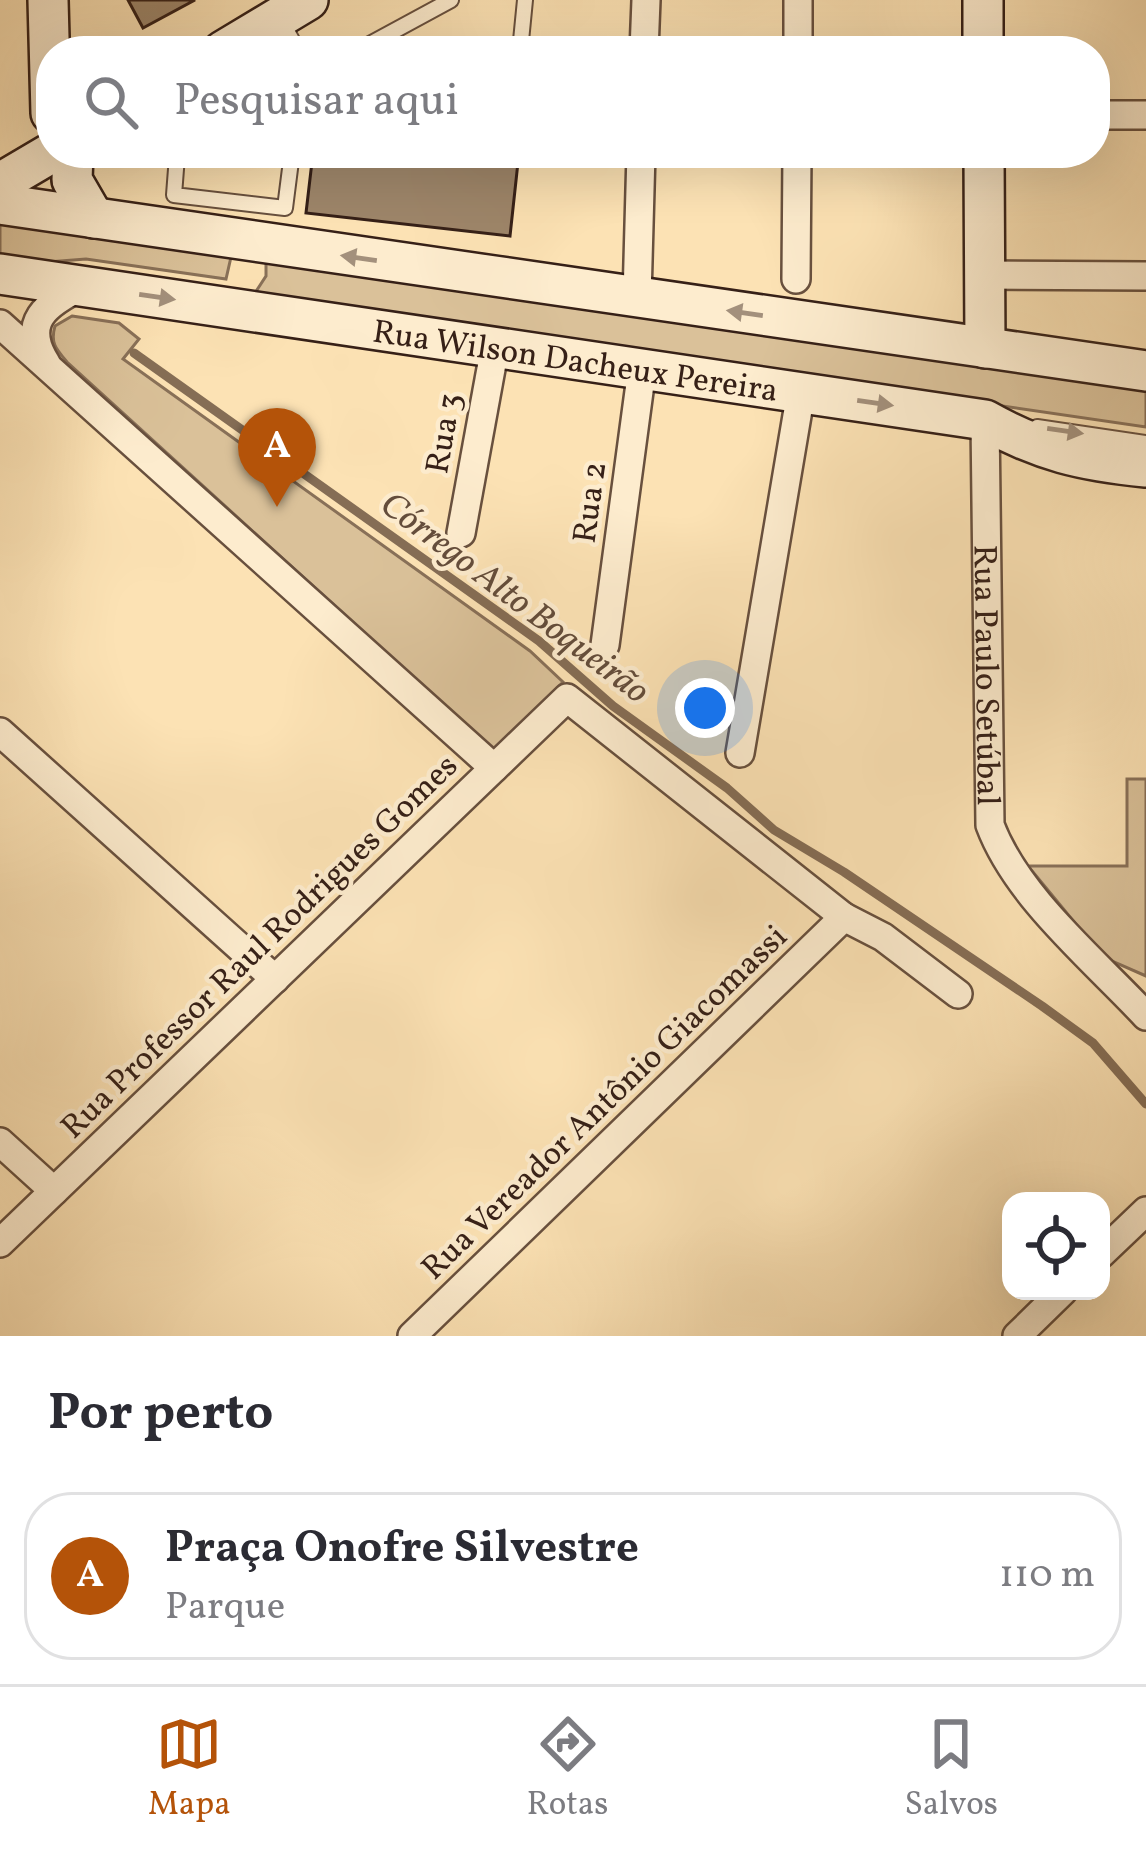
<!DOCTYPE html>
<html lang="pt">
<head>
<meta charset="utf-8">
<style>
	:root { --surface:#fff; --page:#f7f7f7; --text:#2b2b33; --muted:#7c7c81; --line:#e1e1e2; --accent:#b45309 }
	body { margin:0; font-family:Vollkorn,serif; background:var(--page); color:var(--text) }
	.controls { position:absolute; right:36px; bottom:36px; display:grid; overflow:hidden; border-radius:24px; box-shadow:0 12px 48px #0002 }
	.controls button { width:108px; height:108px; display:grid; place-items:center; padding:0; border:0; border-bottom:3px solid var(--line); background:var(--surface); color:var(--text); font:60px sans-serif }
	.you { position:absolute; left:705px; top:708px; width:42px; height:42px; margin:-30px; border:9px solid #fff; border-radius:50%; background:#1a73e8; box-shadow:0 0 0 18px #1a73e833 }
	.badge { display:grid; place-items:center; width:78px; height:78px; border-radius:50%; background:var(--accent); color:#fff; font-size:39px; font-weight:700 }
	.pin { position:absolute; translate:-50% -99px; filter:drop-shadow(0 3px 6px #0008) }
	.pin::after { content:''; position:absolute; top:63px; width:42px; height:36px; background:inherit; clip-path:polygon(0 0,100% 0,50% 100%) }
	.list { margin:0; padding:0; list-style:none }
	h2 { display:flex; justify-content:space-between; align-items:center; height:156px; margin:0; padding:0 48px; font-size:51px }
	h2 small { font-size:39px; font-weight:400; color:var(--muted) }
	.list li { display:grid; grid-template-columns:78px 1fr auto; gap:36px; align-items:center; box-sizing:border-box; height:168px; margin:0 24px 24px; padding:0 24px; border:3px solid var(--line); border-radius:48px }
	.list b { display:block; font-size:45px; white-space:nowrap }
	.list p { margin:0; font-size:39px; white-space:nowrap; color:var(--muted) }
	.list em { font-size:39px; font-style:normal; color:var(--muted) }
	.icon { flex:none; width:66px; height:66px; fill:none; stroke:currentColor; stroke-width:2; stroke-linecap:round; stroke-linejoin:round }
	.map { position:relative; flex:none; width:1146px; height:1336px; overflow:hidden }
	.search { position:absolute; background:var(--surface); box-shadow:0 12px 48px #0002; left:36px; right:36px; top:36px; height:132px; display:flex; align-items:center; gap:30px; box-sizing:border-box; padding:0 42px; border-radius:48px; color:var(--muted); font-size:45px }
	.sheet { height:348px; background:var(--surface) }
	nav { display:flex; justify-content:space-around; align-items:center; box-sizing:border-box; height:168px; border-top:3px solid var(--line); background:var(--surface); font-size:33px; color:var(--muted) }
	nav a { display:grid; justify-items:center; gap:6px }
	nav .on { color:var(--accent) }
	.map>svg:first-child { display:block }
	.green { fill:#dac199; stroke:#887058; stroke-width:3 }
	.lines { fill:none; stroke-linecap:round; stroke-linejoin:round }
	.stream { stroke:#856d55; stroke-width:9 }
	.building { fill:#9d8569; stroke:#362017; stroke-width:3 }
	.service-casing { stroke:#68503e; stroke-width:18 }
	.minor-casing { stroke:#68503e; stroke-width:32 }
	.secondary-casing { stroke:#362017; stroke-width:44 }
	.service { stroke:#fdecce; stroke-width:14 }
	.minor { stroke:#fdecce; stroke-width:27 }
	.secondary { stroke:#fdecce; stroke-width:39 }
	.oneway { fill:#a3907c }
	.labels { text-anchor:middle; stroke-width:9; stroke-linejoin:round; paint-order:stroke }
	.street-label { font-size:33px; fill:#362017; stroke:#fdecce }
	.water-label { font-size:36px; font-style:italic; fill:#644d3b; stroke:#fdecce }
</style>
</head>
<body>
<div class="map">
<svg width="1146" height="1336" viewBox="0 0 1146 1336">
	<rect width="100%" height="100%" fill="#fce2b4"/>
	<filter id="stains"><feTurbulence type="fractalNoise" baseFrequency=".00167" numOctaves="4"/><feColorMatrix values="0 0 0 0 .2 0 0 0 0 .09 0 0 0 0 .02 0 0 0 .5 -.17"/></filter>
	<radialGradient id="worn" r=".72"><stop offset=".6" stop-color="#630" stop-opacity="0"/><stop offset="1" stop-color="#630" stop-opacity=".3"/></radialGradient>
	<path class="green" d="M0 221 231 257 226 279 86 259 22 264 0 261Z
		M266 256 1146 388V427L253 296 266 276Z
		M72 316 119 323 139 339 123 359 530 651 563 682 494 751 67 362C56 349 50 343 55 326Z
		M1127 779H1146V976L1103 957 1028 866H1127Z"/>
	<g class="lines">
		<path class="stream" d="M134 353 539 641 613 706 727 788 774 830 844 872 1042 1006 1093 1043 1146 1104"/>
	</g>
	<path class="building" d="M128 0H195L143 28Z
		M313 153H519L510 236 306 213Z"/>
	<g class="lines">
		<defs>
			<path id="service" d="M282 22 298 51
				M357 51 451 0
				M520 51 525 0
				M183 153 177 156 174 195 285 208 292 153
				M1037 427 1146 443"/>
			<g id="minor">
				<path d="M644 51 646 0"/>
				<path d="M798 51V0"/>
				<path d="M1095 115H1146"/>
				<path d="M984 275 1146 276"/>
				<path d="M796 279 797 153"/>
				<path d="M637 297 641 153"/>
				<path d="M0 324 494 768"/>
				<path d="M46 363C20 322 46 304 82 286"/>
				<path id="s1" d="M985 420 990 825C1017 897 1093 959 1146 1016"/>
				<path d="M461 533 495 347"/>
				<path d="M605 645 642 369"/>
				<path d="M0 732 275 979"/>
				<path d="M740 753 801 392"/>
				<path d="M0 1142 54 1191"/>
				<path d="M0 1243 567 698 844 917 883 937 958 994"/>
				<path d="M1101 1254 1146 1211"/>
				<path d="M412 1336 844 917"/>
				<path d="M1017 1336 1063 1291"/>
			</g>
			<g id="secondary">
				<path d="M48 0 51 113"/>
				<path d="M983 0V51"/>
				<path d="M223 51 308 0"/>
				<path d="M73 153 72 180 94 218"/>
				<path d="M984 153 985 348"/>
				<path d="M0 183 51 153"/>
				<path d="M0 204 1146 371"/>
				<path id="s2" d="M0 274 985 420C1040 451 1083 461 1146 467"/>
			</g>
		</defs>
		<use href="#service" class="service-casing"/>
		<use href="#minor" class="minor-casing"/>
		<use href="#secondary" class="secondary-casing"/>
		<use href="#service" class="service"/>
		<use href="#minor" class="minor"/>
		<use href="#secondary" class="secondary"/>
	</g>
	<defs><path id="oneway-solid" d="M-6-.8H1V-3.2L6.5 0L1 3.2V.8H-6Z" transform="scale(3)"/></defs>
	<g class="oneway">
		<use href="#oneway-solid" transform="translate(359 258) rotate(-172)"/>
		<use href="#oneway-solid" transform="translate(157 297) rotate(8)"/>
		<use href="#oneway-solid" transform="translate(745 313) rotate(-172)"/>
		<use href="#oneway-solid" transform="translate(875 403) rotate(8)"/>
		<use href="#oneway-solid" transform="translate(1065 431) rotate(8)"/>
	</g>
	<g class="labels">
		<g class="street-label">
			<text dy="12" stroke="none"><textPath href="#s2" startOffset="582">Rua Wilson Dacheux Pereira</textPath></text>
			<text transform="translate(442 433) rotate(-80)" y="12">Rua 3</text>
			<text transform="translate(588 502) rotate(-82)" y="12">Rua 2</text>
			<text dy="12" stroke="none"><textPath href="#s1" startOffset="255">Rua Paulo Setúbal</textPath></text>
			<text transform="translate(258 945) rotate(-44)" y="12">Rua Professor Raul Rodrigues Gomes</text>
			<text transform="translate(603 1101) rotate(-44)" y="12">Rua Vereador Antônio Giacomassi</text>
		</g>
		<g class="water-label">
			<text transform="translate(516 596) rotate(37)" y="13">Córrego Alto Boqueirão</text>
		</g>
	</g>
	<rect width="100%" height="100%" filter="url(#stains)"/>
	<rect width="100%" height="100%" fill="url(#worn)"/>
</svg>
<div class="controls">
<button><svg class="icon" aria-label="locate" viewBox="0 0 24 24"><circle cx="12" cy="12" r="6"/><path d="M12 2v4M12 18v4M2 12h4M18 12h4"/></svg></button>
</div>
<div class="you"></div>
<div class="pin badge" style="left:277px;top:507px">A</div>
<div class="search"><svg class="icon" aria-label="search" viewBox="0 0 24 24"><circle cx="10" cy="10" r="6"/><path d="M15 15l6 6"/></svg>Pesquisar aqui</div>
</div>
<section class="sheet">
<h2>Por perto<small></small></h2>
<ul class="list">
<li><span class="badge">A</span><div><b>Praça Onofre Silvestre</b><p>Parque</p></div><em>110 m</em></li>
</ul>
</section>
<nav>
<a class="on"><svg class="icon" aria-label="map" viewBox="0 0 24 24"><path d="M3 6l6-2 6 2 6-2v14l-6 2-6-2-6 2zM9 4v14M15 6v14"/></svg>Mapa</a>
<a><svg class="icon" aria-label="directions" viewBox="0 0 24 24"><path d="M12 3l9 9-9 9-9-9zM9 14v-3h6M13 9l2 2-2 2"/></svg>Rotas</a>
<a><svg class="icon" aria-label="saved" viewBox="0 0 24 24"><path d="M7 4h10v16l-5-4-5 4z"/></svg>Salvos</a>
</nav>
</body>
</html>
